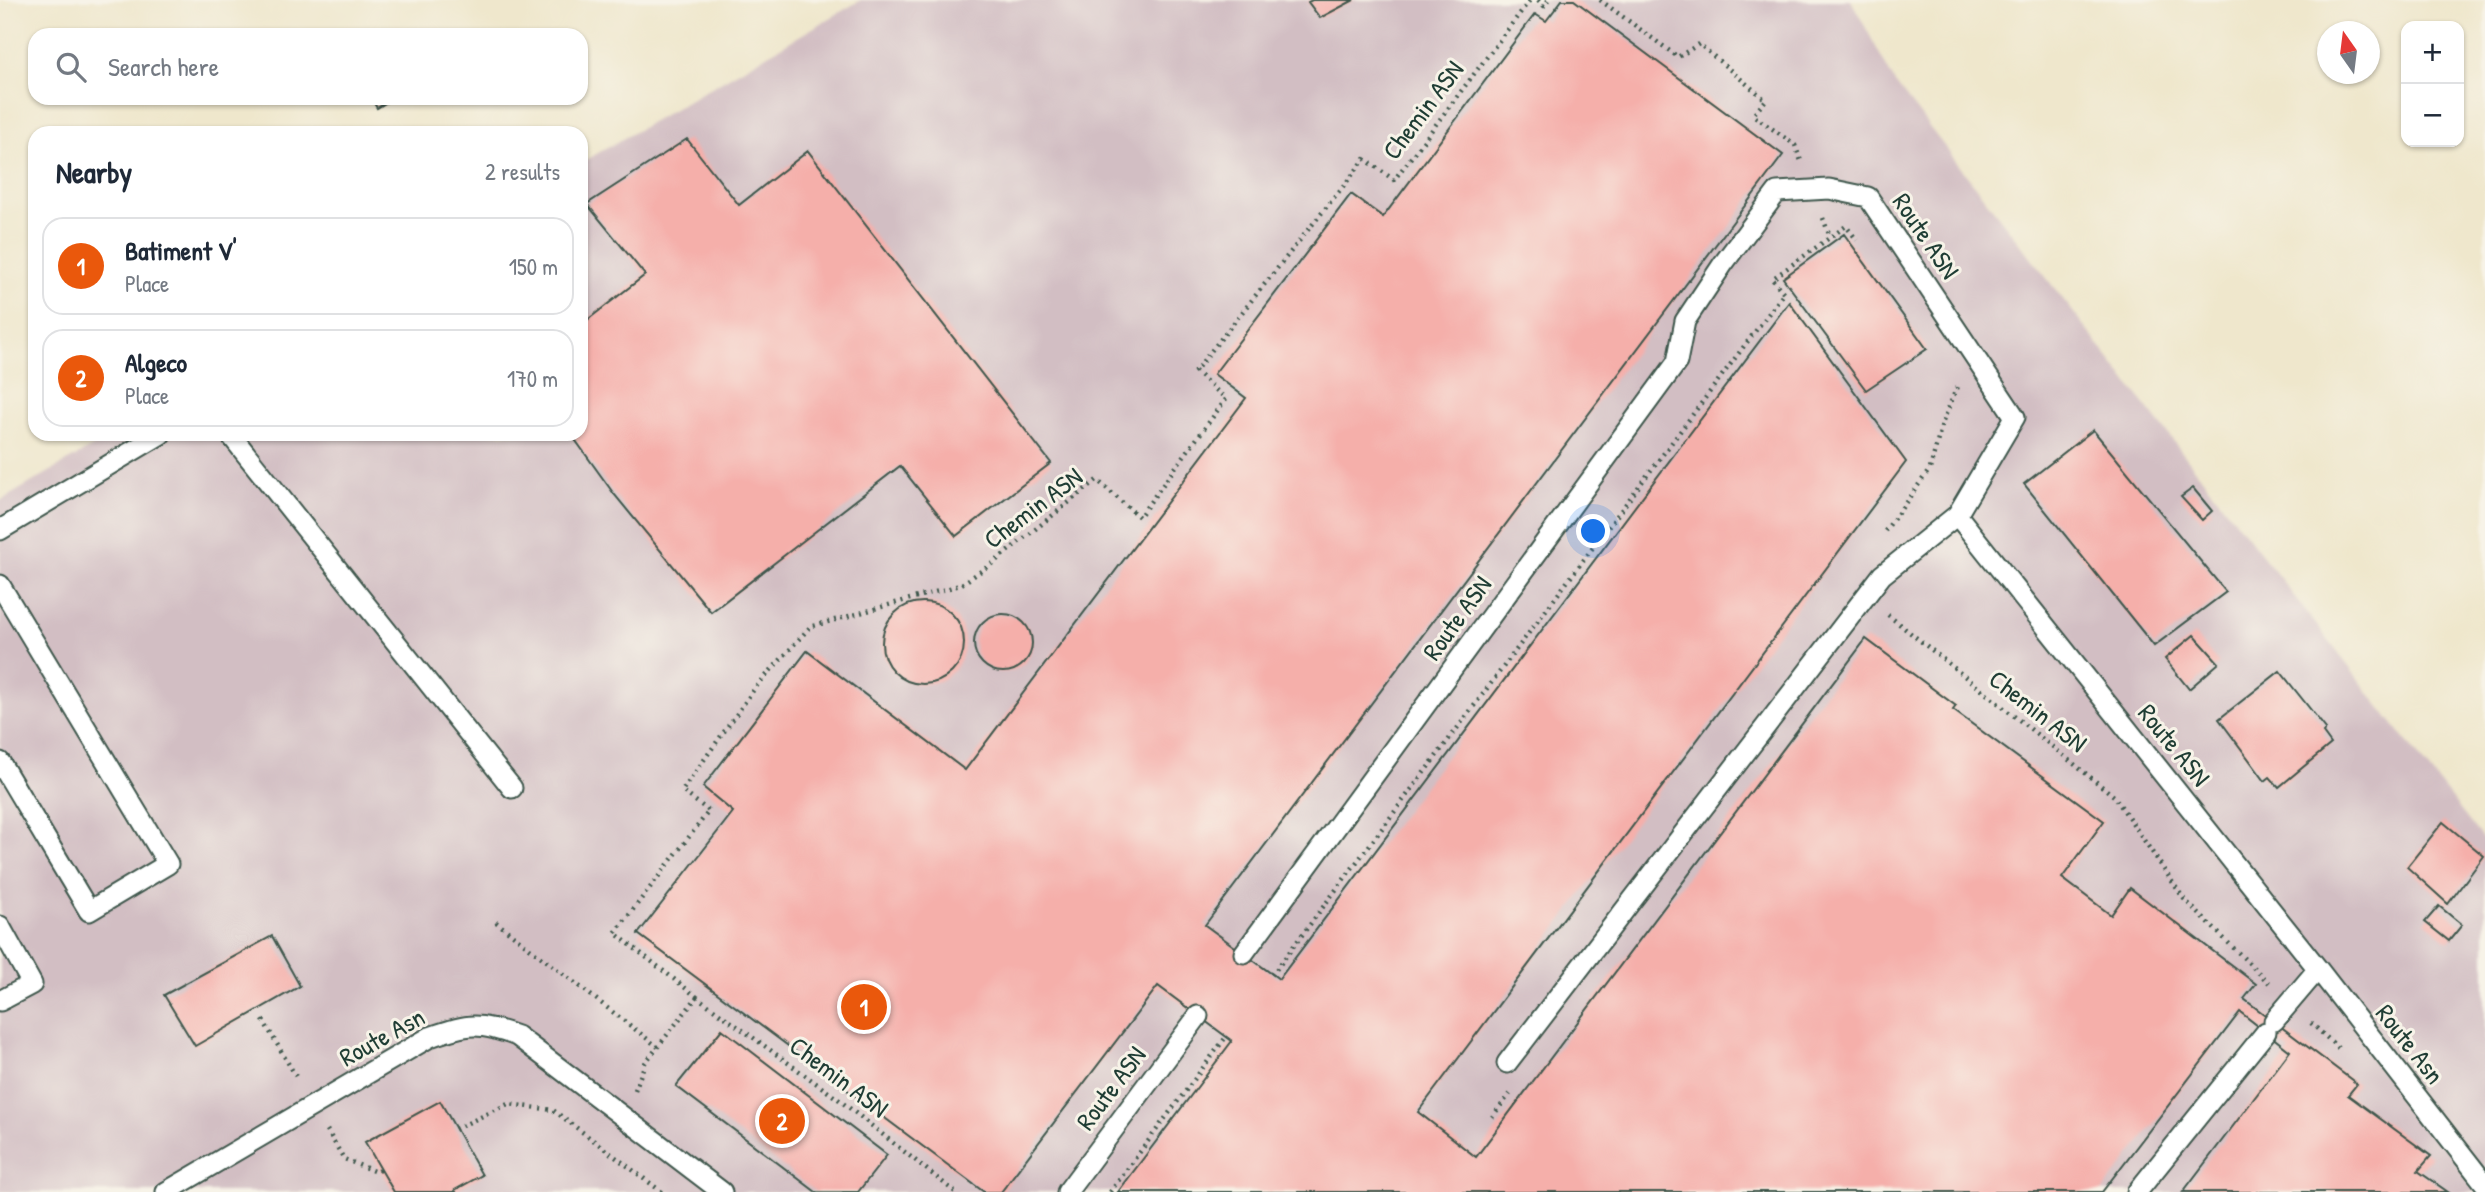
<!DOCTYPE html>
<html lang="en">
<head>
<meta charset="utf-8">
<style>
	:root { --surface:#fff; --page:#f6f6f7; --text:#1f2937; --muted:#747a83; --line:#e0e1e3; --accent:#ea580c }
	body { margin:0; font-family:"Patrick Hand",sans-serif; background:var(--page); color:var(--text) }
	.controls { position:absolute; right:21px; top:21px; display:grid; overflow:hidden; border-radius:14px; box-shadow:0 2px 5px #0004 }
	.controls button { width:63px; height:63px; display:grid; place-items:center; padding:0; border:0; border-bottom:2px solid var(--line); background:var(--surface); color:var(--text); font:35px sans-serif }
	.compass { position:absolute; left:2317px; top:21px; width:63px; height:63px; border-radius:50%; background:var(--surface); box-shadow:0 2px 5px #0004; rotate:346deg }
	.you { position:absolute; left:1594px; top:532px; width:24px; height:24px; margin:-18px; border:5px solid #fff; border-radius:50%; background:#1a73e8; box-shadow:0 0 0 10px #1a73e833 }
	.badge { display:grid; place-items:center; width:46px; height:46px; border-radius:50%; background:var(--accent); color:#fff; font-size:23px; font-weight:700 }
	.pin { position:absolute; translate:-50% -50%; border:4px solid #fff; box-shadow:0 2px 7px #0006 }
	.list { margin:0; padding:0; list-style:none }
	h2 { display:flex; justify-content:space-between; align-items:center; height:91px; margin:0; padding:0 28px; font-size:30px }
	h2 small { font-size:23px; font-weight:400; color:var(--muted) }
	.list li { display:grid; grid-template-columns:46px 1fr auto; gap:21px; align-items:center; box-sizing:border-box; height:98px; margin:0 14px 14px; padding:0 14px; border:2px solid var(--line); border-radius:21px }
	.list b { display:block; font-size:26px; white-space:nowrap }
	.list p { margin:0; font-size:23px; white-space:nowrap; color:var(--muted) }
	.list em { font-size:23px; font-style:normal; color:var(--muted) }
	.icon { flex:none; width:38px; height:38px; fill:none; stroke:currentColor; stroke-width:2; stroke-linecap:round; stroke-linejoin:round }
	.map { position:relative; flex:none; width:2485px; height:1192px; overflow:hidden }
	.search { position:absolute; background:var(--surface); box-shadow:0 2px 5px #0004; left:28px; top:28px; width:560px; height:77px; display:flex; align-items:center; gap:18px; box-sizing:border-box; padding:0 24px; border-radius:21px; color:var(--muted); font-size:26px }
	.panel { position:absolute; background:var(--surface); box-shadow:0 2px 5px #0004; left:28px; top:126px; width:560px; height:315px; border-radius:21px }
	.map>svg:first-child { display:block }
	.industrial { fill:#d2bec3 }
	.building { fill:#f5afaa }
	.lines { fill:none; stroke-linecap:round; stroke-linejoin:round }
	.lane-casing { stroke:#3e564b; stroke-width:23 }
	.path { stroke:#3e564b; stroke-width:4.5; stroke-dasharray:2 5; stroke-linecap:butt }
	.lane { stroke:#fff; stroke-width:19 }
	.labels { text-anchor:middle; stroke-width:6; stroke-linejoin:round; paint-order:stroke }
	.street-label { font-size:26px; fill:#1f3d34; stroke:#f7f3e8 }
</style>
</head>
<body>
<div class="map">
<svg width="2485" height="1192" viewBox="0 0 2485 1192">
	<rect width="100%" height="100%" fill="#f7f3e8"/>
	<filter id="ink" filterUnits="userSpaceOnUse"><feTurbulence type="fractalNoise" baseFrequency=".0143" numOctaves="2"/><feDisplacementMap in="SourceGraphic" scale="14" xChannelSelector="R" yChannelSelector="G"/><feConvolveMatrix kernelMatrix="1 2 1 2 8 2 1 2 1" color-interpolation-filters="sRGB"/></filter>
	<filter id="wash" filterUnits="userSpaceOnUse"><feTurbulence type="fractalNoise" baseFrequency=".00686" numOctaves="4" result="noise"/><feDisplacementMap in="SourceGraphic" scale="28" xChannelSelector="R" yChannelSelector="G"/><feGaussianBlur stdDeviation="1.57" result="paint"/><feColorMatrix in="noise" values="0 0 0 0 0 0 0 0 0 0 0 0 0 0 0 0 0 1.4 0 .05"/><feComposite in="paint" operator="in"/></filter>
	<g filter="url(#wash)">
		<rect width="100%" height="100%" fill="#efe7cc"/>
		<path class="industrial" d="M861 0H1851L1895 83 2485 842V1192H0V501L114 434H581V163Z"/>
		<g id="blocks">
			<path class="building" d="M1312 0H1354L1320 18 1308 2Z
				M1562 0H1574L1783 155 1205 925 1279 979 1789 302 1906 462 1418 1112 1476 1157 1866 639 1956 706 1953 710 2104 821 2062 878 2111 915 2130 888 2256 984 2244 999 2357 1084 2348 1095 2431 1156 2418 1171 2448 1192H2183L2290 1051 2240 1012 2102 1192H1118L1232 1041 1158 986 1001 1192H984L638 934 733 812 703 787 807 651 965 770 1246 398 1214 374 1351 194 1383 217 1535 14 1546 21Z
				M371 98H388L390 100 377 108Z
				M687 139 739 205 808 151 1051 463 956 536 900 466 711 612 614 494 571 434H581V325L645 275 587 204Z
				M1844 234 1927 349 1866 390 1783 278Z
				M2093 430 2226 592 2154 646 2024 484Z
				M2193 488 2212 511 2202 520 2181 497Z
				M882 643a41 41 0 1 1 82 0a41 41 0 1 1-82 0Z
				M974 643a29 29 0 1 1 58 0a29 29 0 1 1-58 0Z
				M2194 635 2219 663 2189 689 2165 659Z
				M2280 671 2326 729 2323 733 2331 744 2279 787 2270 777 2265 781 2219 719Z
				M2443 822 2484 856 2448 904 2407 867Z
				M2439 906 2462 925 2449 941 2425 922Z
				M272 936 300 986 195 1046 164 995Z
				M722 1029 887 1155 858 1192H816L676 1086Z
				M440 1101 482 1175 455 1190 456 1192H394L365 1142Z"/>
		</g>
	</g>
	<g filter="url(#ink)">
		<use href="#blocks" fill-opacity="0" stroke="#3e564b" stroke-width="2"/>
		<g class="lines">
			<defs>
				<path id="lane" d="M230 434 512 788
					M0 530 161 434
					M0 585 168 864 89 911 0 762
					M0 926 32 984 0 1001
					M1244 953 1677 362 1685 321 1723 264 1777 192 1829 189 1868 197 2015 417 1957 515 2318 969 2485 1184
					M2274 1021 2318 969
					M1507 1063 1882 575 1957 515
					M166 1192 430 1037C468 1023 479 1022 517 1036L722 1192
					M1067 1192 1198 1016
					M2137 1192 2266 1032"/>
			</defs>
			<use href="#lane" class="lane-casing"/>
			<path class="path" d="M1538 0 1544 6 1548 0
				M1600 0 1678 57 1699 44 1766 100 1753 115 1795 145 1801 161
				M1823 218 1830 237
				M1885 531 1930 469 1942 424 1958 384
				M1888 615 2114 796 2184 899 2269 983
				M496 922 658 1047
				M1272 975 1784 293 1772 279 1846 226 1857 240
				M697 997 615 933 709 811 682 791 755 688 810 627 960 585 993 563 1097 480 1139 517 1226 399 1195 371 1365 159 1394 180 1530 0
				M263 1020 298 1080
				M2311 1023 2338 1048
				M635 1090 645 1063 697 997 838 1099 955 1192
				M1492 1117 1510 1094
				M455 1129 508 1104 553 1110 662 1192
				M327 1130 344 1159 376 1172 381 1169
				M1110 1192 1226 1037"/>
			<use href="#lane" class="lane"/>
		</g>
	</g>
	<g class="labels">
		<g class="street-label">
			<text transform="translate(1423 110) rotate(-53)" y="9">Chemin ASN</text>
			<text transform="translate(1926 236) rotate(56)" y="9">Route ASN</text>
			<text transform="translate(1033 508) rotate(-37)" y="9">Chemin ASN</text>
			<text transform="translate(1457 618) rotate(-54)" y="9">Route ASN</text>
			<text transform="translate(2038 711) rotate(38)" y="9">Chemin ASN</text>
			<text transform="translate(2174 745) rotate(51)" y="9">Route ASN</text>
			<text transform="translate(382 1037) rotate(-29)" y="9">Route Asn</text>
			<text transform="translate(2410 1044) rotate(52)" y="9">Route Asn</text>
			<text transform="translate(839 1077) rotate(37)" y="9">Chemin ASN</text>
			<text transform="translate(1111 1088) rotate(-53)" y="9">Route ASN</text>
		</g>
	</g>
</svg>
<div class="controls">
<button>+</button>
<button>−</button>
</div>
<svg class="compass" viewBox="-18 -18 36 36"><path d="M0-13l5 13h-10z" fill="#e53935"/><path d="M0 13l5-13h-10z" fill="#747a83"/></svg>
<div class="you"></div>
<div class="pin badge" style="left:864px;top:1007px">1</div>
<div class="pin badge" style="left:782px;top:1121px">2</div>
<div class="search"><svg class="icon" aria-label="search" viewBox="0 0 24 24"><circle cx="10" cy="10" r="6"/><path d="M15 15l6 6"/></svg>Search here</div>
<section class="panel">
<h2>Nearby<small>2 results</small></h2>
<ul class="list">
<li><span class="badge">1</span><div><b>Batiment V'</b><p>Place</p></div><em>150 m</em></li>
<li><span class="badge">2</span><div><b>Algeco</b><p>Place</p></div><em>170 m</em></li>
</ul>
</section>
</div>
</body>
</html>
